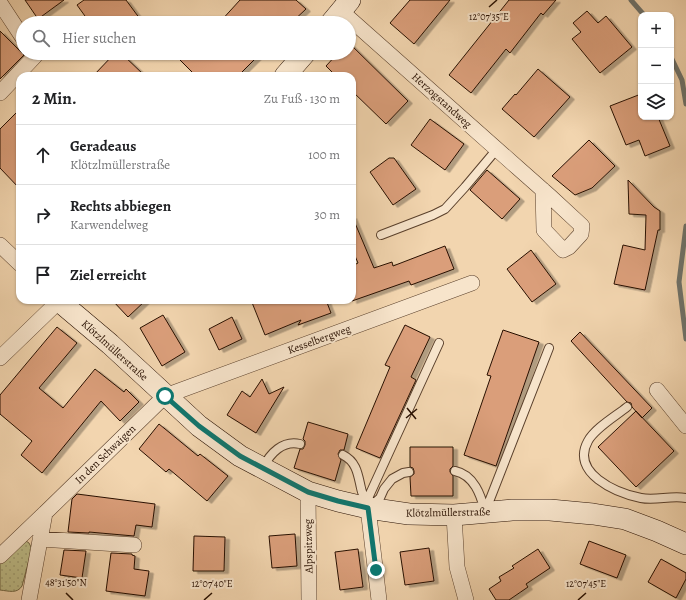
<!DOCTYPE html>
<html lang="de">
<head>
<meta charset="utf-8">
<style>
	:root { --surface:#fff; --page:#f2f2f2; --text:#202124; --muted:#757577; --line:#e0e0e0 }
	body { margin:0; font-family:Alegreya,serif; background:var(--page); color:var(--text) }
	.controls { position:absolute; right:12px; top:12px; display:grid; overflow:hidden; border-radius:8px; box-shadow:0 1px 3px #0004 }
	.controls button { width:36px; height:36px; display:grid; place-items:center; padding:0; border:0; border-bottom:1px solid var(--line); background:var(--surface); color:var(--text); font:20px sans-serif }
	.stop { position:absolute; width:12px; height:12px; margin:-9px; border:3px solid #0f766e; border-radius:50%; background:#fff }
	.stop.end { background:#0f766e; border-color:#fff; box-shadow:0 1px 4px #0008 }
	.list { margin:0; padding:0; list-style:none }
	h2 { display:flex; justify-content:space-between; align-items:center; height:52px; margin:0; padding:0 16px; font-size:17px }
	h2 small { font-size:13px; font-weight:400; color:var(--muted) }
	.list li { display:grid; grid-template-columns:26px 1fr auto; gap:12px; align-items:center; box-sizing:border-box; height:60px; padding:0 16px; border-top:1px solid var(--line) }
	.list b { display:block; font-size:15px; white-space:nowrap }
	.list p { margin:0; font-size:13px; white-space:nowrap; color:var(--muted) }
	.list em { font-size:13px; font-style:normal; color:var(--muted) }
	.icon { flex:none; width:22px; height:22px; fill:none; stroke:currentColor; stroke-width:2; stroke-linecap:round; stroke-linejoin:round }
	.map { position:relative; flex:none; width:686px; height:600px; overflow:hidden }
	.search { position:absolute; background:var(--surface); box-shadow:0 1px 3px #0004; left:16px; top:16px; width:340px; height:44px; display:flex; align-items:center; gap:10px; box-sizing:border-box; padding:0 14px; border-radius:22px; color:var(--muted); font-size:15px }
	.panel { position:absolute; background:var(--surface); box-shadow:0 1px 3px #0004; left:16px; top:72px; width:340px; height:232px; border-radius:12px }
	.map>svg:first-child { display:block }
	.grass { fill:url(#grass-dots); stroke:#726644 }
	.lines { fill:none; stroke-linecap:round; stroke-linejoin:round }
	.stream { stroke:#6e736c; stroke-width:5 }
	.building { fill:#da9e7a; stroke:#270f00; filter:url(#shadow) }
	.lane-casing { stroke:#5a402c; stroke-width:10 }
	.street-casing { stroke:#5a402c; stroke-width:16 }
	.secondary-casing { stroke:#270f00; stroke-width:22 }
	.lane { stroke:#f7e4cb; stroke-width:8 }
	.street { stroke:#f7e4cb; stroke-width:15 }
	.secondary { stroke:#f7e4cb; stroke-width:21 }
	.route { stroke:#0f766e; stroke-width:5 }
	.ticks { fill:none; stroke:#270f00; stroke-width:1.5 }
	.labels { text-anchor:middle; stroke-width:4; stroke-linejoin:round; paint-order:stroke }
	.street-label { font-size:11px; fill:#270f00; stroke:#f7e4cb }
	.ticks-label { font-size:10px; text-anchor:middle; fill:#270f00; stroke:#f7e4cb; stroke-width:4; stroke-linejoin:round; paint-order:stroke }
</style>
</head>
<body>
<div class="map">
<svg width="686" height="600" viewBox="0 0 686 600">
	<defs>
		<pattern id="grass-dots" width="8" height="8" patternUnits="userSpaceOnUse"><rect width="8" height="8" fill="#bdbc88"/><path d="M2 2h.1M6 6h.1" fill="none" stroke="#a2a074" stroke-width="1.8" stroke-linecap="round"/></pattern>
		<filter id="shadow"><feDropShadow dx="4.5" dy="2.5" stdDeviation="0" flood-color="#0004"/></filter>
	</defs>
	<rect width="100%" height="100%" fill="#f2d5af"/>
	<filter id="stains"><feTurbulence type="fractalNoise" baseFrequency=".005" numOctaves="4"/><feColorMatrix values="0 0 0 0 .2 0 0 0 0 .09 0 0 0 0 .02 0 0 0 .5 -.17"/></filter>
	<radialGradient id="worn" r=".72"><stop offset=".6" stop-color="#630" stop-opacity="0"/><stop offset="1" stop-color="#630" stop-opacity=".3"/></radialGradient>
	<path class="grass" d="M26 541 29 543 32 549 22 586C17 594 9 591 0 590V564L22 542Z"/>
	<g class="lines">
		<path class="stream" d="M631 0 644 15
			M671 57 682 80 686 104
			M686 226 679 282 686 339"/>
	</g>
	<path class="building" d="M25 0H64L38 19Z
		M84 0H126L143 23H90L77 5Z
		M240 0H296L306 9 291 23H219Z
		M410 0H450L414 44 390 23Z
		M509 0H556L543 15 541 13 510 53 506 49 471 93 449 75Z
		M587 11 598 23 606 16 632 47 600 73 572 39 581 32 573 23Z
		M0 31 24 55 0 79Z
		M349 43 408 101 386 124 352 91V76H336L326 66 338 53H349Z
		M115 53H121L145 76H93Z
		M173 53H261L238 76H196Z
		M538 69 570 97 534 137 502 109 515 94 516 95Z
		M641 94V117H658L670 146 645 156 639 140 626 145 610 106Z
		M20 109V189L0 168V129Z
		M430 119 464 144 445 170 411 145Z
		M589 140 615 166 592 188 575 195 552 176Z
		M389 158H394L416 189 393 205 370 172Z
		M487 170 520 199 502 219 470 190Z
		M628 180 654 207 660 211V230H658L645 290 614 284 623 245 645 250 646 215 629 214Z
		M352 216 374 268 392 262 393 266 445 246 454 269 411 285 409 281 352 301V266L358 263 352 249Z
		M531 250 556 284 532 302 507 269Z
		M112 300H146L128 317Z
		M251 300H326L331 313 298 325 301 320 265 335Z
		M163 315 185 352 162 366 140 328Z
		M232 317 242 339 219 350 209 329Z
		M405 325 430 337 411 377 416 380 380 458 356 448 390 367 385 365Z
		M57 327 77 343 39 388 63 408 95 369 124 392 126 389 139 402 120 421 101 401 42 473 21 455 32 441 0 414V395Z
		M503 330 539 342 496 466 464 455 491 376 487 375Z
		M580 332 652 408 642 418 632 407 631 403 627 402 571 341Z
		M262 379 269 394 284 387 256 433 227 415 242 391 250 397Z
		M636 411 674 451 636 487 598 447Z
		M308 422 348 434 344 450H340L338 454 341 460 335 481 294 468 300 449H303L305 445V441L303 439Z
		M159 424 198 456 200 454 228 476 207 501 169 469 166 472 139 449Z
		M410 447H453V466L450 469V472L453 476V496H411L410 477 414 474V471L413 468 410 467Z
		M77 494 155 504 152 527 136 525 134 536 89 532V533L68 532 72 499Z
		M295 534 297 566 272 568 269 536Z
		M194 536 225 537 224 571H193Z
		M589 541 626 555 617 578 580 564Z
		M429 548 434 581 405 585 400 552Z
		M358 549 363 587 340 590 335 552Z
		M538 549 550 568 526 584 528 587 509 600H496L489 589 501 581 499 577 514 568 512 566Z
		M64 550 86 551 82 578 60 575Z
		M111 553 132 554V555L135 556 134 569 149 571 145 596 106 591Z
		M661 559 686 573V579L676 598 648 582Z"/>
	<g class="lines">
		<defs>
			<path id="lane" d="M381 235 433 215 445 209 465 187 497 149
				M627 407C616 416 595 428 588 441 570 473 616 493 641 498 656 501 671 495 686 498
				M343 455C357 462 358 475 361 488 362 494 365 499 367 504
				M263 468C270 453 283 440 300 444
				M455 471C474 475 481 495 485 512
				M372 505 380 498 384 489 392 479 403 473 409 472
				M368 508 369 496 439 343
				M485 512 549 348"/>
			<path id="street" d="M0 3 23 38
				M341 11 518 168C540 187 561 206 582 226L581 234 569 247 563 250 544 230 543 190
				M0 93 35 56 33 53
				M0 245 20 264
				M0 358 59 301 58 300
				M657 390 686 426
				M308 492 309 600
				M368 508 379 600
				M454 515 457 567 466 600
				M40 539 134 545
				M0 556 45 513
				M29 600 45 513 165 396 472 283"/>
			<path id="secondary" d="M331 23 350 0
				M285 76 305 53
				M60 300 59 301 110 344 199 426 240 456 308 492 338 501 368 508 409 514 454 515 512 510H550L593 514 625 519 657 531 686 544"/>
		</defs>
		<use href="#lane" class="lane-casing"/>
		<use href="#street" class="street-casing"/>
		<use href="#secondary" class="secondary-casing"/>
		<use href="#lane" class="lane"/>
		<use href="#street" class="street"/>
		<use href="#secondary" class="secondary"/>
	</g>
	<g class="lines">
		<path class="route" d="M165 396 199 426 240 456 308 492 338 501 368 508 376 570"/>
	</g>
	<path class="ticks" d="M489 7 497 0M407 408 416 419M406 418 417 409M66 593 73 600M204 600 212 593M578 600 586 593"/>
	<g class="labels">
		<g class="street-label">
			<text transform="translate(442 100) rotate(42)" y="4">Herzogstandweg</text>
			<text transform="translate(319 339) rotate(-20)" y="4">Kesselbergweg</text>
			<text transform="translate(115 350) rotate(42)" y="4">Klötzlmüllerstraße</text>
			<text transform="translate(105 454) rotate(-44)" y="4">In den Schwaigen</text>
			<text transform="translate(448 512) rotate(-1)" y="4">Klötzlmüllerstraße</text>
			<text transform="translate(308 546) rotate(-91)" y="4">Alpspitzweg</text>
		</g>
	</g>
	<g class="ticks-label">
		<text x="489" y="20">12°07'35"E</text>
		<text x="66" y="586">48°31'50"N</text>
		<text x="212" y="587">12°07'40"E</text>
		<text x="586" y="587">12°07'45"E</text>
	</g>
	<rect width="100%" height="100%" filter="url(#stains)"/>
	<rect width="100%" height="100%" fill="url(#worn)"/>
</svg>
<div class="controls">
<button>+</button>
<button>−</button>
<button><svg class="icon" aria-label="layers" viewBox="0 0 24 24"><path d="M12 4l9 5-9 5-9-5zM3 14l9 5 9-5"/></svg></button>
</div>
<div class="stop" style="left:165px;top:396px"></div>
<div class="stop end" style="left:376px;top:570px"></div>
<div class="search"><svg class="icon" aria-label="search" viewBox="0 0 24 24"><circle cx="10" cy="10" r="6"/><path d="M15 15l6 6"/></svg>Hier suchen</div>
<section class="panel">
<h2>2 Min.<small>Zu Fuß · 130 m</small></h2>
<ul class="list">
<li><svg class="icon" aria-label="ahead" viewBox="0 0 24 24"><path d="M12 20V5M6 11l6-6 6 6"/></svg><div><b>Geradeaus</b><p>Klötzlmüllerstraße</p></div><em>100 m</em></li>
<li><svg class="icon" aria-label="right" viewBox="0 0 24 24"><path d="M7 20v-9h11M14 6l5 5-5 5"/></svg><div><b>Rechts abbiegen</b><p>Karwendelweg</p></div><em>30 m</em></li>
<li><svg class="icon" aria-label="arrive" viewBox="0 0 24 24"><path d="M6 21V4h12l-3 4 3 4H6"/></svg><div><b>Ziel erreicht</b></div></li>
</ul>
</section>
</div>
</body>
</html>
